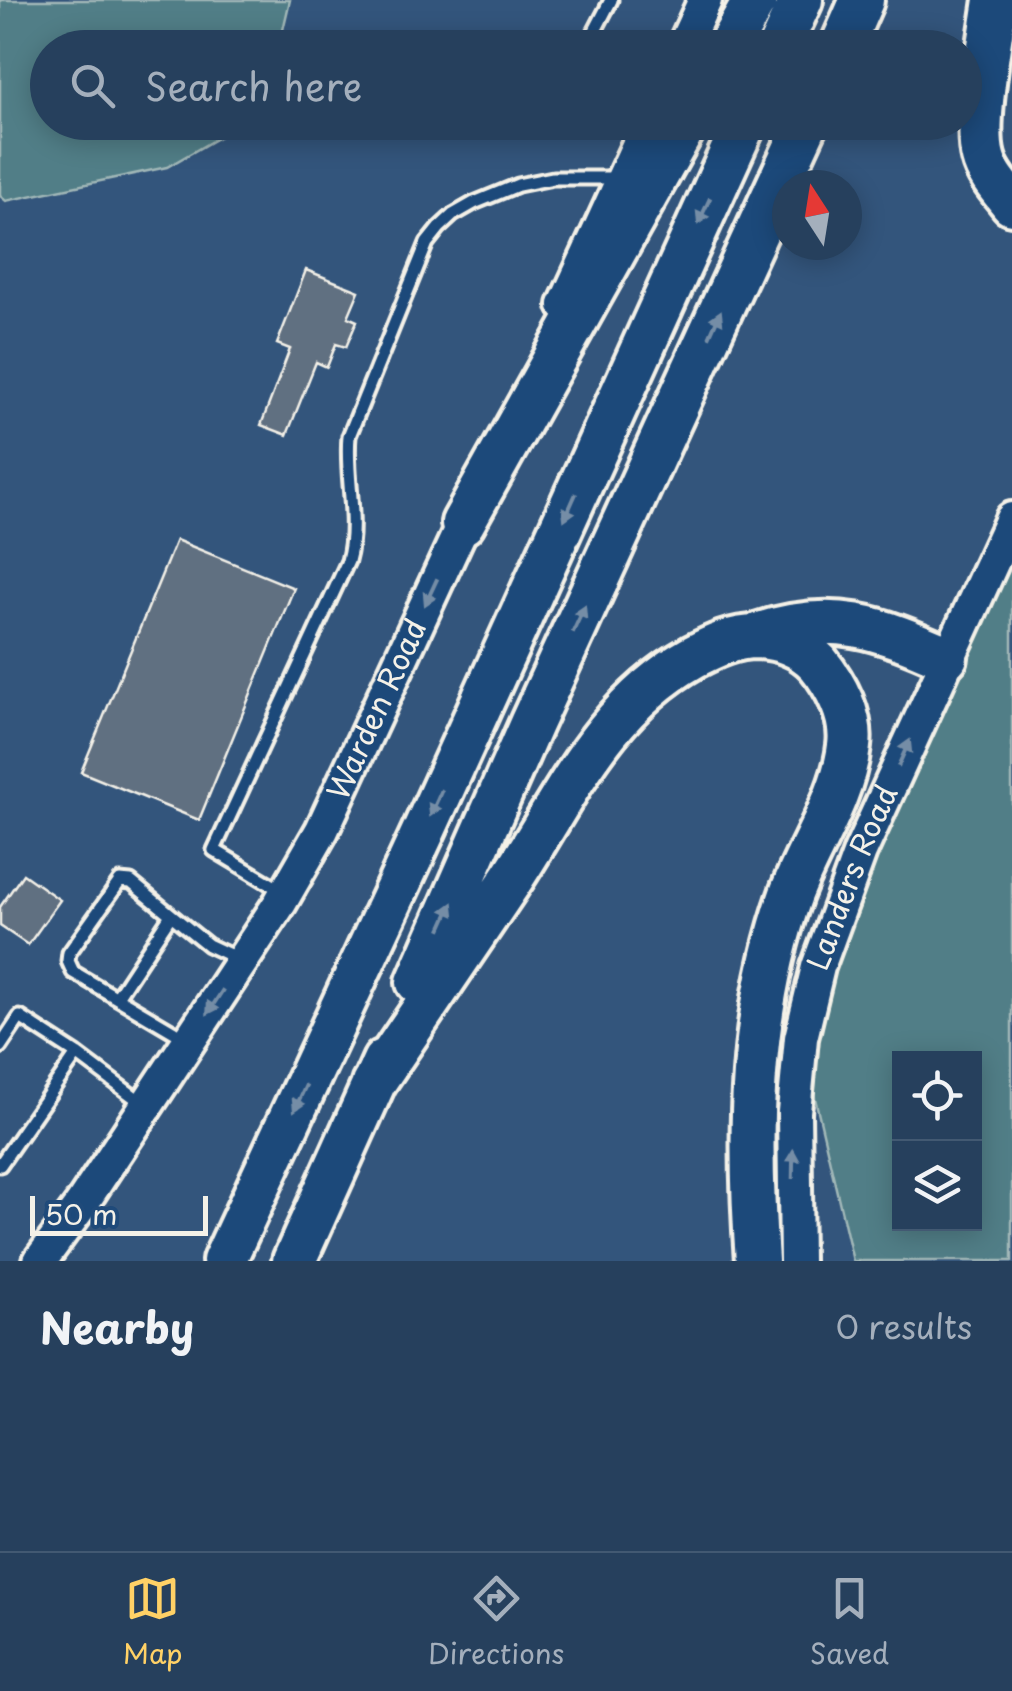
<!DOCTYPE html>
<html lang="en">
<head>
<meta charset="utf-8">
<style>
	:root { --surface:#26405d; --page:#324b66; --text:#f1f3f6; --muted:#a4afbc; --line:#425972; --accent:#ffd166 }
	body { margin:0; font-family:"Playpen Sans",sans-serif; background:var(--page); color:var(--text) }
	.controls { position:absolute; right:30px; bottom:30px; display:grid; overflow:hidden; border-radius:0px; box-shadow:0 5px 25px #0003 }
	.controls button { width:90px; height:90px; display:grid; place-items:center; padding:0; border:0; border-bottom:2px solid var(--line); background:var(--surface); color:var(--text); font:50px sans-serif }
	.compass { position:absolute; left:772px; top:170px; width:90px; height:90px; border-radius:50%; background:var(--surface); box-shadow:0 5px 25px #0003; rotate:348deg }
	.scale { position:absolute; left:30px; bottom:25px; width:178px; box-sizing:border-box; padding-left:10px; border:5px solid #f4f1e8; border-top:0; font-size:28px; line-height:35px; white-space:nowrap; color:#f4f1e8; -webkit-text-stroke:8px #1f4a7a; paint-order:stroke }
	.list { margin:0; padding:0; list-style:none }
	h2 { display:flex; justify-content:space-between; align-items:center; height:130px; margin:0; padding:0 40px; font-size:42px }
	h2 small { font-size:32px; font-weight:400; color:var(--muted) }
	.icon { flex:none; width:55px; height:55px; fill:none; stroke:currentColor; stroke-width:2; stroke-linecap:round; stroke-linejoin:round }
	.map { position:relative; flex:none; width:1012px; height:1261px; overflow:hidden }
	.search { position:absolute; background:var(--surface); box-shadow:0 5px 25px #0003; left:30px; right:30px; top:30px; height:110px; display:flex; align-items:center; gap:25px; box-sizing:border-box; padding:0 35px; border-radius:55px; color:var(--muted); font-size:38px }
	.sheet { height:290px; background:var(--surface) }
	nav { display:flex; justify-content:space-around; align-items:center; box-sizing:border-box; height:140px; border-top:2px solid var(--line); background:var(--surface); font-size:28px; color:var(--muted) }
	nav a { display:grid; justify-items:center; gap:5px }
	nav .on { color:var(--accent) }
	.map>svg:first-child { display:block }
	.green { fill:#517e87; stroke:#a2b8b8; stroke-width:2.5; fill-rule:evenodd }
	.building { fill:#616f81; stroke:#f4f1e8; stroke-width:2.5 }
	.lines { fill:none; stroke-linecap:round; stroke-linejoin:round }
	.lane-casing { stroke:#f4f1e8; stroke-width:19 }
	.secondary-casing { stroke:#f4f1e8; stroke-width:40 }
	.highway-casing { stroke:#f4f1e8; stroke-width:50 }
	.lane { stroke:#1f4a7a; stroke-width:11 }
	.secondary { stroke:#1f4a7a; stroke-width:32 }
	.highway { stroke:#1f4a7a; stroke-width:42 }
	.oneway { fill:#748da6 }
	.labels { text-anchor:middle; stroke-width:10; stroke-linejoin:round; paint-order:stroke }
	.street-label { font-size:30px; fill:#f4f1e8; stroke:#1f4a7a }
</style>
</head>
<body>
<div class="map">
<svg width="1012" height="1261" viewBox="0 0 1012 1261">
	<rect width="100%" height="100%" fill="#33557c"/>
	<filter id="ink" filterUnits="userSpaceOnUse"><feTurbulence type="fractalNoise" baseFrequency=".01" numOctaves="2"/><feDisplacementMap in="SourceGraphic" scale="20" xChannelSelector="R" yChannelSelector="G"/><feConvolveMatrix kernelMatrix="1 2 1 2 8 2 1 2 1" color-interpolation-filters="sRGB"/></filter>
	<g filter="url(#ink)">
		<path class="green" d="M0 0H290L279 47 48 48V122L243 123 167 167 6 201 0 196Z
			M1012 554V1261H853L801 1038 978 590ZM900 1058H974V1224H900Z"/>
		<path class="building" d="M306 270 359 291 348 317 357 321 346 347 336 344 327 367 316 362 287 435 261 425 290 349 277 344Z
			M176 540 294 588 199 820 81 772Z
			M23 874 60 900 28 945 0 926V907Z"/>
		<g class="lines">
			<defs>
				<path id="lane" d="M586 48 611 0
					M282 891 214 850 348 561C359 521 345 477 349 436L427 243 439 228 453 215 474 203 518 185 553 178H617
					M117 997 171 915
					M188 1040 73 972 68 961 69 953 120 881 131 882 208 945 238 959
					M0 1047 20 1017 77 1054
					M0 1165 77 1054 145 1105"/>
				<g id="secondary">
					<path d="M683 48 705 0"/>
					<path d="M565 305 649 122"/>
					<path id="s1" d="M40 1261 81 1205 280 903 322 830 473 503"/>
					<path id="s2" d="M796 1261 794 1112 801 1038 818 967 860 852 1012 519"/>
				</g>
				<path id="highway" d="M996 0C991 37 974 124 983 157 987 174 1001 189 1012 203
					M728 48 755 0
					M779 48 801 0
					M841 48 862 0
					M463 523 687 122
					M760 634C833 610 879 627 946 657
					M418 982 531 724 807 122
					M373 1084C419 1017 464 950 509 883 565 799 601 709 693 657 714 646 733 637 757 637 780 638 802 646 818 663 836 685 853 717 849 746 843 798 809 846 791 894 749 1012 748 1137 757 1261
					M224 1261 425 828 745 122
					M294 1261 384 1061"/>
			</defs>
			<use href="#lane" class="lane-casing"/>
			<use href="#secondary" class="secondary-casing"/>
			<use href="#highway" class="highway-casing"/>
			<use href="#lane" class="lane"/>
			<use href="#secondary" class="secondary"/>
			<use href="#highway" class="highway"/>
		</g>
		<defs><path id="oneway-solid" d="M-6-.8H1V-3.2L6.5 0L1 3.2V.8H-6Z" transform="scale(2.5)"/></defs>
		<g class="oneway">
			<use href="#oneway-solid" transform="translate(704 211) rotate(115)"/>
			<use href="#oneway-solid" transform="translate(715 324) rotate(-66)"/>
			<use href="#oneway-solid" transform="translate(570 507) rotate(114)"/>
			<use href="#oneway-solid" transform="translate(431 592) rotate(115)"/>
			<use href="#oneway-solid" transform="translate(579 619) rotate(-65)"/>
			<use href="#oneway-solid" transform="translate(904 753) rotate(-66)"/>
			<use href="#oneway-solid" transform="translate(436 803) rotate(114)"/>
			<use href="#oneway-solid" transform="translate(447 916) rotate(-66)"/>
			<use href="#oneway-solid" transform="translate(215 1002) rotate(123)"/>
			<use href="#oneway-solid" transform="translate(300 1098) rotate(115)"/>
			<use href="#oneway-solid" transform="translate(793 1164) rotate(-89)"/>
		</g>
	</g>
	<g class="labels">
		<g class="street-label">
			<text dy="10" stroke="none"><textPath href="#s1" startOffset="648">Warden Road</textPath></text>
			<text dy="10" stroke="none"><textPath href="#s2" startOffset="392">Landers Road</textPath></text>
		</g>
	</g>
</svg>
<div class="controls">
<button><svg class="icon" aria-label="locate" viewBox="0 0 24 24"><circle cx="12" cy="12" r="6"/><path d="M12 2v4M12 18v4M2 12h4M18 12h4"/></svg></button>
<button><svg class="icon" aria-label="layers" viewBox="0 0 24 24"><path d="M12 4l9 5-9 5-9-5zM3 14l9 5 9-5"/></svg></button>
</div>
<svg class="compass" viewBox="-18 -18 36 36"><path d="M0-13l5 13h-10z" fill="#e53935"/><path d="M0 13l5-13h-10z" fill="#a4afbc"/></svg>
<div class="scale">50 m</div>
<div class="search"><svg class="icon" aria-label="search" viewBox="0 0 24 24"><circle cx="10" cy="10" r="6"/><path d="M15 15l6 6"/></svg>Search here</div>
</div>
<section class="sheet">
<h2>Nearby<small>0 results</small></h2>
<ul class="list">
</ul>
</section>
<nav>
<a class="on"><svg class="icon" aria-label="map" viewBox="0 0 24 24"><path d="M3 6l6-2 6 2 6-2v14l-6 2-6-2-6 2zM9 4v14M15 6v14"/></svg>Map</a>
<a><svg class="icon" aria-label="directions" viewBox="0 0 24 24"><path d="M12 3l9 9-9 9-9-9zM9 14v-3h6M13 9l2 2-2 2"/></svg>Directions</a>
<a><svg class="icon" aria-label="saved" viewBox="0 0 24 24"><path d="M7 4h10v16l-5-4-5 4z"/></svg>Saved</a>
</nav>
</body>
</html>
